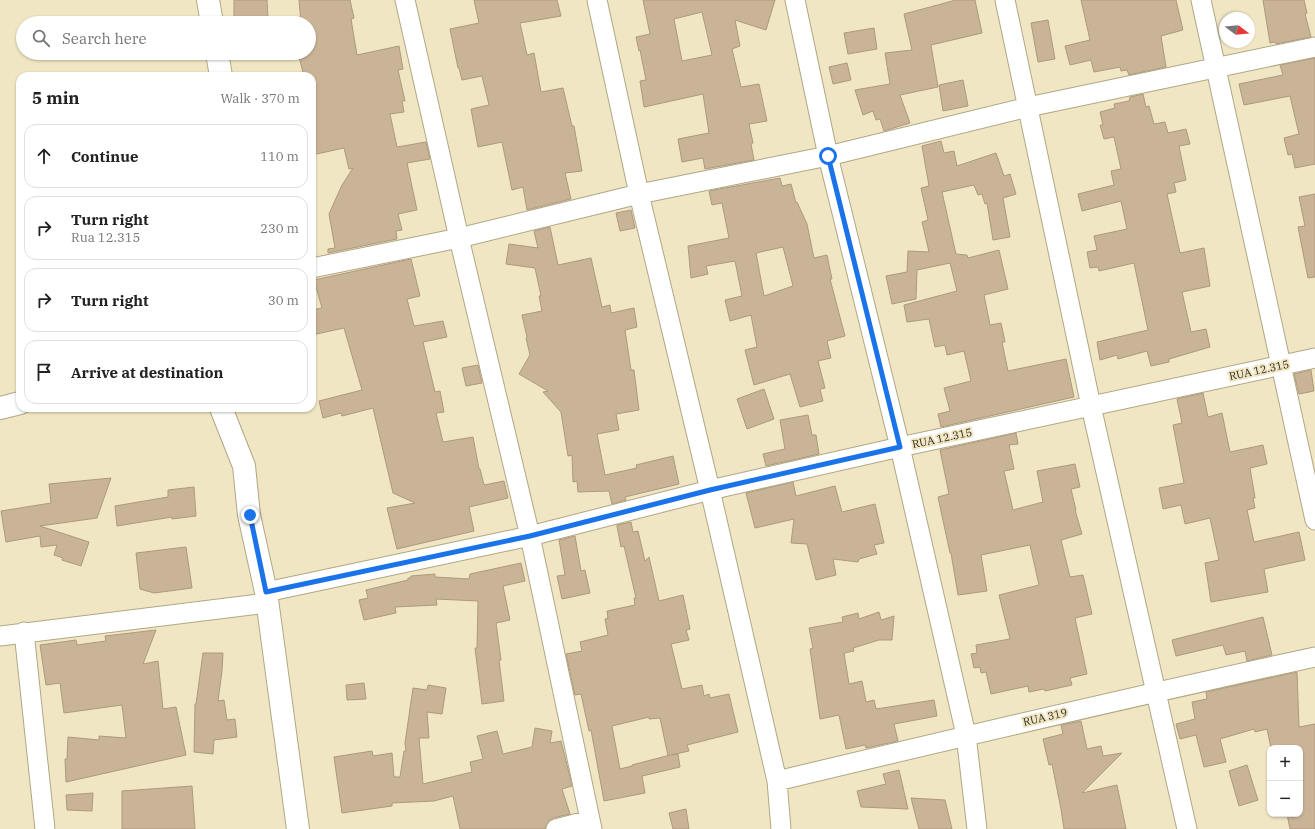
<!DOCTYPE html>
<html lang="en">
<head>
<meta charset="utf-8">
<style>
	:root { --surface:#fff; --page:#f6f6f6; --text:#222; --muted:#767676; --line:#e0e0e0 }
	body { margin:0; font-family:"IBM Plex Serif",serif; background:var(--page); color:var(--text) }
	.controls { position:absolute; right:12px; bottom:12px; display:grid; overflow:hidden; border-radius:8px; box-shadow:0 1px 3px #0004 }
	.controls button { width:36px; height:36px; display:grid; place-items:center; padding:0; border:0; border-bottom:1px solid var(--line); background:var(--surface); color:var(--text); font:20px sans-serif }
	.compass { position:absolute; left:1219px; top:12px; width:36px; height:36px; border-radius:50%; background:var(--surface); box-shadow:0 1px 3px #0004; rotate:106deg }
	.stop { position:absolute; width:12px; height:12px; margin:-9px; border:3px solid #1a73e8; border-radius:50%; background:#fff }
	.stop.end { background:#1a73e8; border-color:#fff; box-shadow:0 1px 4px #0008 }
	.list { margin:0; padding:0; list-style:none }
	h2 { display:flex; justify-content:space-between; align-items:center; height:52px; margin:0; padding:0 16px; font-size:17px }
	h2 small { font-size:13px; font-weight:400; color:var(--muted) }
	.list li { display:grid; grid-template-columns:26px 1fr auto; gap:12px; align-items:center; box-sizing:border-box; height:64px; margin:0 8px 8px; padding:0 8px; border:1px solid var(--line); border-radius:12px }
	.list b { display:block; font-size:15px; white-space:nowrap }
	.list p { margin:0; font-size:13px; white-space:nowrap; color:var(--muted) }
	.list em { font-size:13px; font-style:normal; color:var(--muted) }
	.icon { flex:none; width:22px; height:22px; fill:none; stroke:currentColor; stroke-width:2; stroke-linecap:round; stroke-linejoin:round }
	.map { position:relative; flex:none; width:1315px; height:829px; overflow:hidden }
	.search { position:absolute; background:var(--surface); box-shadow:0 1px 3px #0004; left:16px; top:16px; width:300px; height:44px; display:flex; align-items:center; gap:10px; box-sizing:border-box; padding:0 14px; border-radius:22px; color:var(--muted); font-size:15px }
	.panel { position:absolute; background:var(--surface); box-shadow:0 1px 3px #0004; left:16px; top:72px; width:300px; height:340px; border-radius:12px }
	.map>svg:first-child { display:block }
	.building { fill:#cab497; stroke:#ae997c; fill-rule:evenodd }
	.lines { fill:none; stroke-linecap:round; stroke-linejoin:round }
	.street-casing { stroke:#b0a785; stroke-width:21 }
	.secondary-casing { stroke:#b0a785; stroke-width:24 }
	.street { stroke:#fff; stroke-width:19 }
	.secondary { stroke:#fff; stroke-width:22 }
	.route { stroke:#1a73e8; stroke-width:5 }
	.labels { text-anchor:middle; stroke-width:4; stroke-linejoin:round; paint-order:stroke }
	.street-label { font-size:11px; fill:#312d1f; stroke:#f0e6c3 }
</style>
</head>
<body>
<div class="map">
<svg width="1315" height="829" viewBox="0 0 1315 829">
	<rect width="100%" height="100%" fill="#f0e6c3"/>
	<path class="building" d="M234 0H267L268 19H234Z
		M299 0H350L354 18 351 19 357 55 399 46 403 69 398 70 405 101H402L404 112 390 114 397 147 426 142 430 159 407 163 417 210 398 214 402 230 396 231 397 239 328 253V249L335 248 329 214 342 185 353 168 349 169 344 148 312 155V76H304L298 53H309V23H301Z
		M474 0H557L561 16 520 23 527 55 534 53 541 92 563 88 572 126H574L582 171 565 173 571 199 527 210 523 187 512 190 502 142 478 147 471 109 489 105 482 76 462 80 459 68H458L450 29 479 23Z
		M643 0H775L766 30 735 20 740 46 732 49 741 87 759 84 767 121 749 124 753 143 751 144 754 160 705 169 703 158 682 162 678 139 709 133 703 94 644 107 640 81 646 80 640 50 639 51 636 37 650 34ZM702 12 712 55 682 61 674 19Z
		M956 0H975L982 33 931 45 938 87 900 95 910 123 884 131 880 119 876 120 873 111 863 115 855 90 890 84 885 53 912 50 904 14Z
		M1081 0H1176L1183 30 1161 36 1166 67 1129 75 1127 70 1121 71 1120 67 1094 72 1091 60 1070 65 1065 46 1090 40Z
		M1263 0H1304L1307 13 1305 14 1311 37 1276 44 1275 42 1270 43Z
		M1048 20 1055 59 1038 62 1031 23Z
		M874 28 877 49 848 54 844 33Z
		M1315 58V164L1295 168 1292 154 1288 155 1284 138 1299 134 1290 96 1244 105 1239 84 1283 75 1280 65Z
		M847 63 851 80 833 84 829 67Z
		M963 80 968 106 943 111 939 85Z
		M1143 94 1146 107 1149 106 1154 124 1165 122 1168 133 1186 129 1190 144 1179 146 1186 180 1174 183 1176 192 1167 194 1180 253 1204 248 1210 286 1182 292 1191 332 1206 329 1210 347 1169 359V362L1151 366 1147 351 1118 359 1117 355 1100 360 1097 342 1148 330 1134 263 1099 271 1098 267 1090 268 1087 252 1097 250 1094 236 1127 229 1121 201 1082 211 1078 194 1114 185 1111 171 1121 169 1114 137 1104 139 1100 125H1103L1100 112 1115 108 1114 104 1129 101 1130 97Z
		M941 141 944 153 954 151 957 166 996 153 1004 176 1010 174 1016 194 1003 198 1010 237 993 240 987 203 985 204 982 194 978 195 974 185 942 192 956 254 967 255 968 258 999 250 1008 289 984 295 990 325 1001 323 1005 342H1002L1008 371 1066 359 1074 397 941 427 938 414 950 411 944 388 971 381 964 351 947 355 945 345 935 347 929 319 907 322 904 305 957 291 950 263 917 270 916 299 892 304 886 276 907 272 908 251 929 252 922 222 928 220 921 188 929 186 922 146Z
		M780 178 782 186 791 184 796 203 797 202 807 224 814 258 827 255 832 279H830L845 336 827 341 831 358 818 361 825 388 820 389 823 401 800 407 790 374 754 385 745 350 757 347 751 315 730 321 725 300 742 296 735 261 706 266 708 274 691 278 688 246 729 238 722 203 712 205 709 191ZM783 247 793 286 764 296 756 253Z
		M1315 194V277L1308 278 1298 227 1305 226 1299 197Z
		M631 210 635 228 620 231 616 213Z
		M550 227 558 265 591 258 602 307 610 305 611 313 634 308 637 327 625 330 631 370H634L639 410 616 414 619 430 597 434 605 475 637 468 636 465 673 456 679 484 625 497 626 500 612 504 609 491 578 492 577 481 573 482 572 455 568 456 561 412 543 392 548 391 519 374 530 355 526 338 527 337 522 315 542 311 539 296H541L535 268 506 264 509 244 538 248 534 231Z
		M411 259 420 296 407 299 414 326 443 321 447 337 423 342 435 392 440 391 444 412 436 413 443 442 473 437 479 469H480L484 485 504 481 508 498 469 507 474 531 397 549 387 508 415 503 393 493 373 408 342 416 341 413 323 418 319 401 362 390 344 328 312 335V310L322 308 314 280Z
		M478 365 482 383 466 386 462 368Z
		M1311 370 1314 391 1299 394 1294 374Z
		M764 389 774 419 747 429 737 399Z
		M1203 393 1208 417 1222 413 1230 452 1263 445 1267 464 1250 468 1255 498H1253L1255 508 1247 510 1254 542 1299 532 1305 560 1264 569 1268 592 1211 602 1205 563 1219 560 1210 518 1185 524 1181 505 1163 509 1159 488 1184 483 1173 425 1182 423 1177 399Z
		M808 415 812 435H816L819 454 766 466 763 454 785 449 780 420Z
		M1016 433 1018 444 1009 445 1014 469 1004 471 1013 510 1043 502 1037 471 1075 464 1080 487 1071 489 1076 510H1075L1082 534 1061 540 1070 577 1083 575 1092 614 1075 618 1087 674 1070 678 1072 685 1045 691 1044 689 1029 692 1028 686 991 694 986 672 981 673 980 667 974 668 971 654 977 653 976 645 1010 639 999 595 1039 585 1030 545 981 555 987 591 958 595 951 553H950L938 497 949 494 940 450Z
		M111 478 97 518 40 526 89 542 81 566 62 560 63 558 54 555 57 545 41 547 40 536 6 542 1 511 51 503 49 484Z
		M793 482 796 496 835 486 842 512 875 504 884 543 874 545 877 554 859 559 858 562 833 559 836 575 816 580 807 544 791 543 794 519 755 528 746 493Z
		M194 487 196 516 172 519V517L117 526 115 506 168 497V490Z
		M631 522 633 532 638 531 645 561 649 557 659 601 683 595 690 629 686 630 689 640 671 644 682 689 702 685 704 696 709 694 710 698 729 694 738 732 687 745 689 751 671 755 678 754 680 767 642 776 645 793 604 801 591 730 589 731 581 694 575 695 566 654 582 651 580 642 608 635 605 619 608 618 607 611 635 605 634 598H636L624 546 621 547 617 526V525ZM649 717V719L660 718 668 756 670 755 632 765V766L620 769 612 726Z
		M575 536 581 571 585 570 590 593 562 599 557 576 565 575 559 540Z
		M186 547 192 588 154 593 140 589 136 553Z
		M521 563 525 581 503 586 510 620 496 623 501 660H499L504 701 482 704 475 648H477L478 601 436 599 437 605 395 607 396 613 364 620 359 600 368 598 366 590 408 580V578H411V576L435 574V577L469 579 470 574Z
		M879 612 881 620 894 616 892 640H879L853 648 854 651 844 653 849 684 862 681 866 702 874 700 876 709 934 700 937 716 894 724 898 741 866 748 865 745 846 749 839 715 820 719 810 649 813 648 809 628 843 622 842 617 858 613 859 619Z
		M1263 617 1272 655 1247 661 1245 651 1226 655 1223 645 1176 656 1172 640Z
		M156 630 143 664 158 661 163 709 176 707 186 755 66 782 65 759H67L68 737 99 740V736L126 738 122 705 64 713 60 683 46 685 40 645 76 640 77 645 106 641 105 636Z
		M203 653H223L222 671 218 701 224 700 227 720 235 719 237 737 214 740 213 754 194 752 195 704H196Z
		M1297 672 1299 727 1315 724V829H1290L1287 814H1300V748H1271L1267 729 1255 732 1254 729 1220 739 1226 762 1204 767 1196 735 1180 739 1176 724 1195 719 1192 702 1207 699 1206 692Z
		M364 683 366 699 347 700 346 685Z
		M428 685 446 688 442 714 427 712 429 738H419L423 784 472 772 470 762 483 759 477 736 497 731 503 754 532 747 535 728 552 731 550 743 561 741 569 773 572 786 562 789 570 814 553 818 549 821 546 826 545 829H460L453 796 434 801 392 803V806L342 813 334 757 372 751 373 756 392 753 394 777H400L404 751H406L405 743 413 688 427 690Z
		M1081 721 1087 749 1101 746 1103 756 1122 753 1082 793 1117 785 1126 829H1064L1061 809 1052 764 1049 765 1043 739 1063 734 1061 725Z
		M1247 765 1258 800 1239 806 1229 771Z
		M899 770 908 809 861 807 857 791 886 784 883 774Z
		M192 786 195 829H122V791Z
		M93 793 92 811 67 810 66 795Z
		M911 798 945 800 952 829H919Z
		M686 809 689 829H673L669 813Z"/>
	<g class="lines">
		<defs>
			<path id="street" d="M405 0 459 238 530 536 592 829
				M597 0 639 194 710 490 777 781 781 829
				M795 0 828 156 900 447 966 735 977 829
				M1005 0 1091 406 1187 829
				M1201 0 1315 520
				M312 268 459 238 639 194 828 156 1028 107 1315 47
				M266 592 530 536 710 490 900 447 1315 358
				M24 632 45 829
				M0 636 267 603
				M777 781C956 738 1135 696 1315 657
				M556 829 590 820"/>
			<path id="secondary" d="M208 0 212 23
				M217 53 221 76
				M0 408 20 403
				M221 408 244 466 249 515 266 592 298 829"/>
		</defs>
		<use href="#street" class="street-casing"/>
		<use href="#secondary" class="secondary-casing"/>
		<use href="#street" class="street"/>
		<use href="#secondary" class="secondary"/>
	</g>
	<g class="lines">
		<path class="route" d="M250 515 266 592 530 536 710 490 900 447 828 156"/>
	</g>
	<g class="labels">
		<g class="street-label">
			<text transform="translate(1259 370) rotate(-12)" y="4">RUA 12.315</text>
			<text transform="translate(942 438) rotate(-12)" y="4">RUA 12.315</text>
			<text transform="translate(1045 717) rotate(-13)" y="4">RUA 319</text>
		</g>
	</g>
</svg>
<div class="controls">
<button>+</button>
<button>−</button>
</div>
<svg class="compass" viewBox="-18 -18 36 36"><path d="M0-13l5 13h-10z" fill="#e53935"/><path d="M0 13l5-13h-10z" fill="#767676"/></svg>
<div class="stop" style="left:828px;top:156px"></div>
<div class="stop end" style="left:250px;top:515px"></div>
<div class="search"><svg class="icon" aria-label="search" viewBox="0 0 24 24"><circle cx="10" cy="10" r="6"/><path d="M15 15l6 6"/></svg>Search here</div>
<section class="panel">
<h2>5 min<small>Walk · 370 m</small></h2>
<ul class="list">
<li><svg class="icon" aria-label="ahead" viewBox="0 0 24 24"><path d="M12 20V5M6 11l6-6 6 6"/></svg><div><b>Continue</b></div><em>110 m</em></li>
<li><svg class="icon" aria-label="right" viewBox="0 0 24 24"><path d="M7 20v-9h11M14 6l5 5-5 5"/></svg><div><b>Turn right</b><p>Rua 12.315</p></div><em>230 m</em></li>
<li><svg class="icon" aria-label="right" viewBox="0 0 24 24"><path d="M7 20v-9h11M14 6l5 5-5 5"/></svg><div><b>Turn right</b></div><em>30 m</em></li>
<li><svg class="icon" aria-label="arrive" viewBox="0 0 24 24"><path d="M6 21V4h12l-3 4 3 4H6"/></svg><div><b>Arrive at destination</b></div></li>
</ul>
</section>
</div>
</body>
</html>
